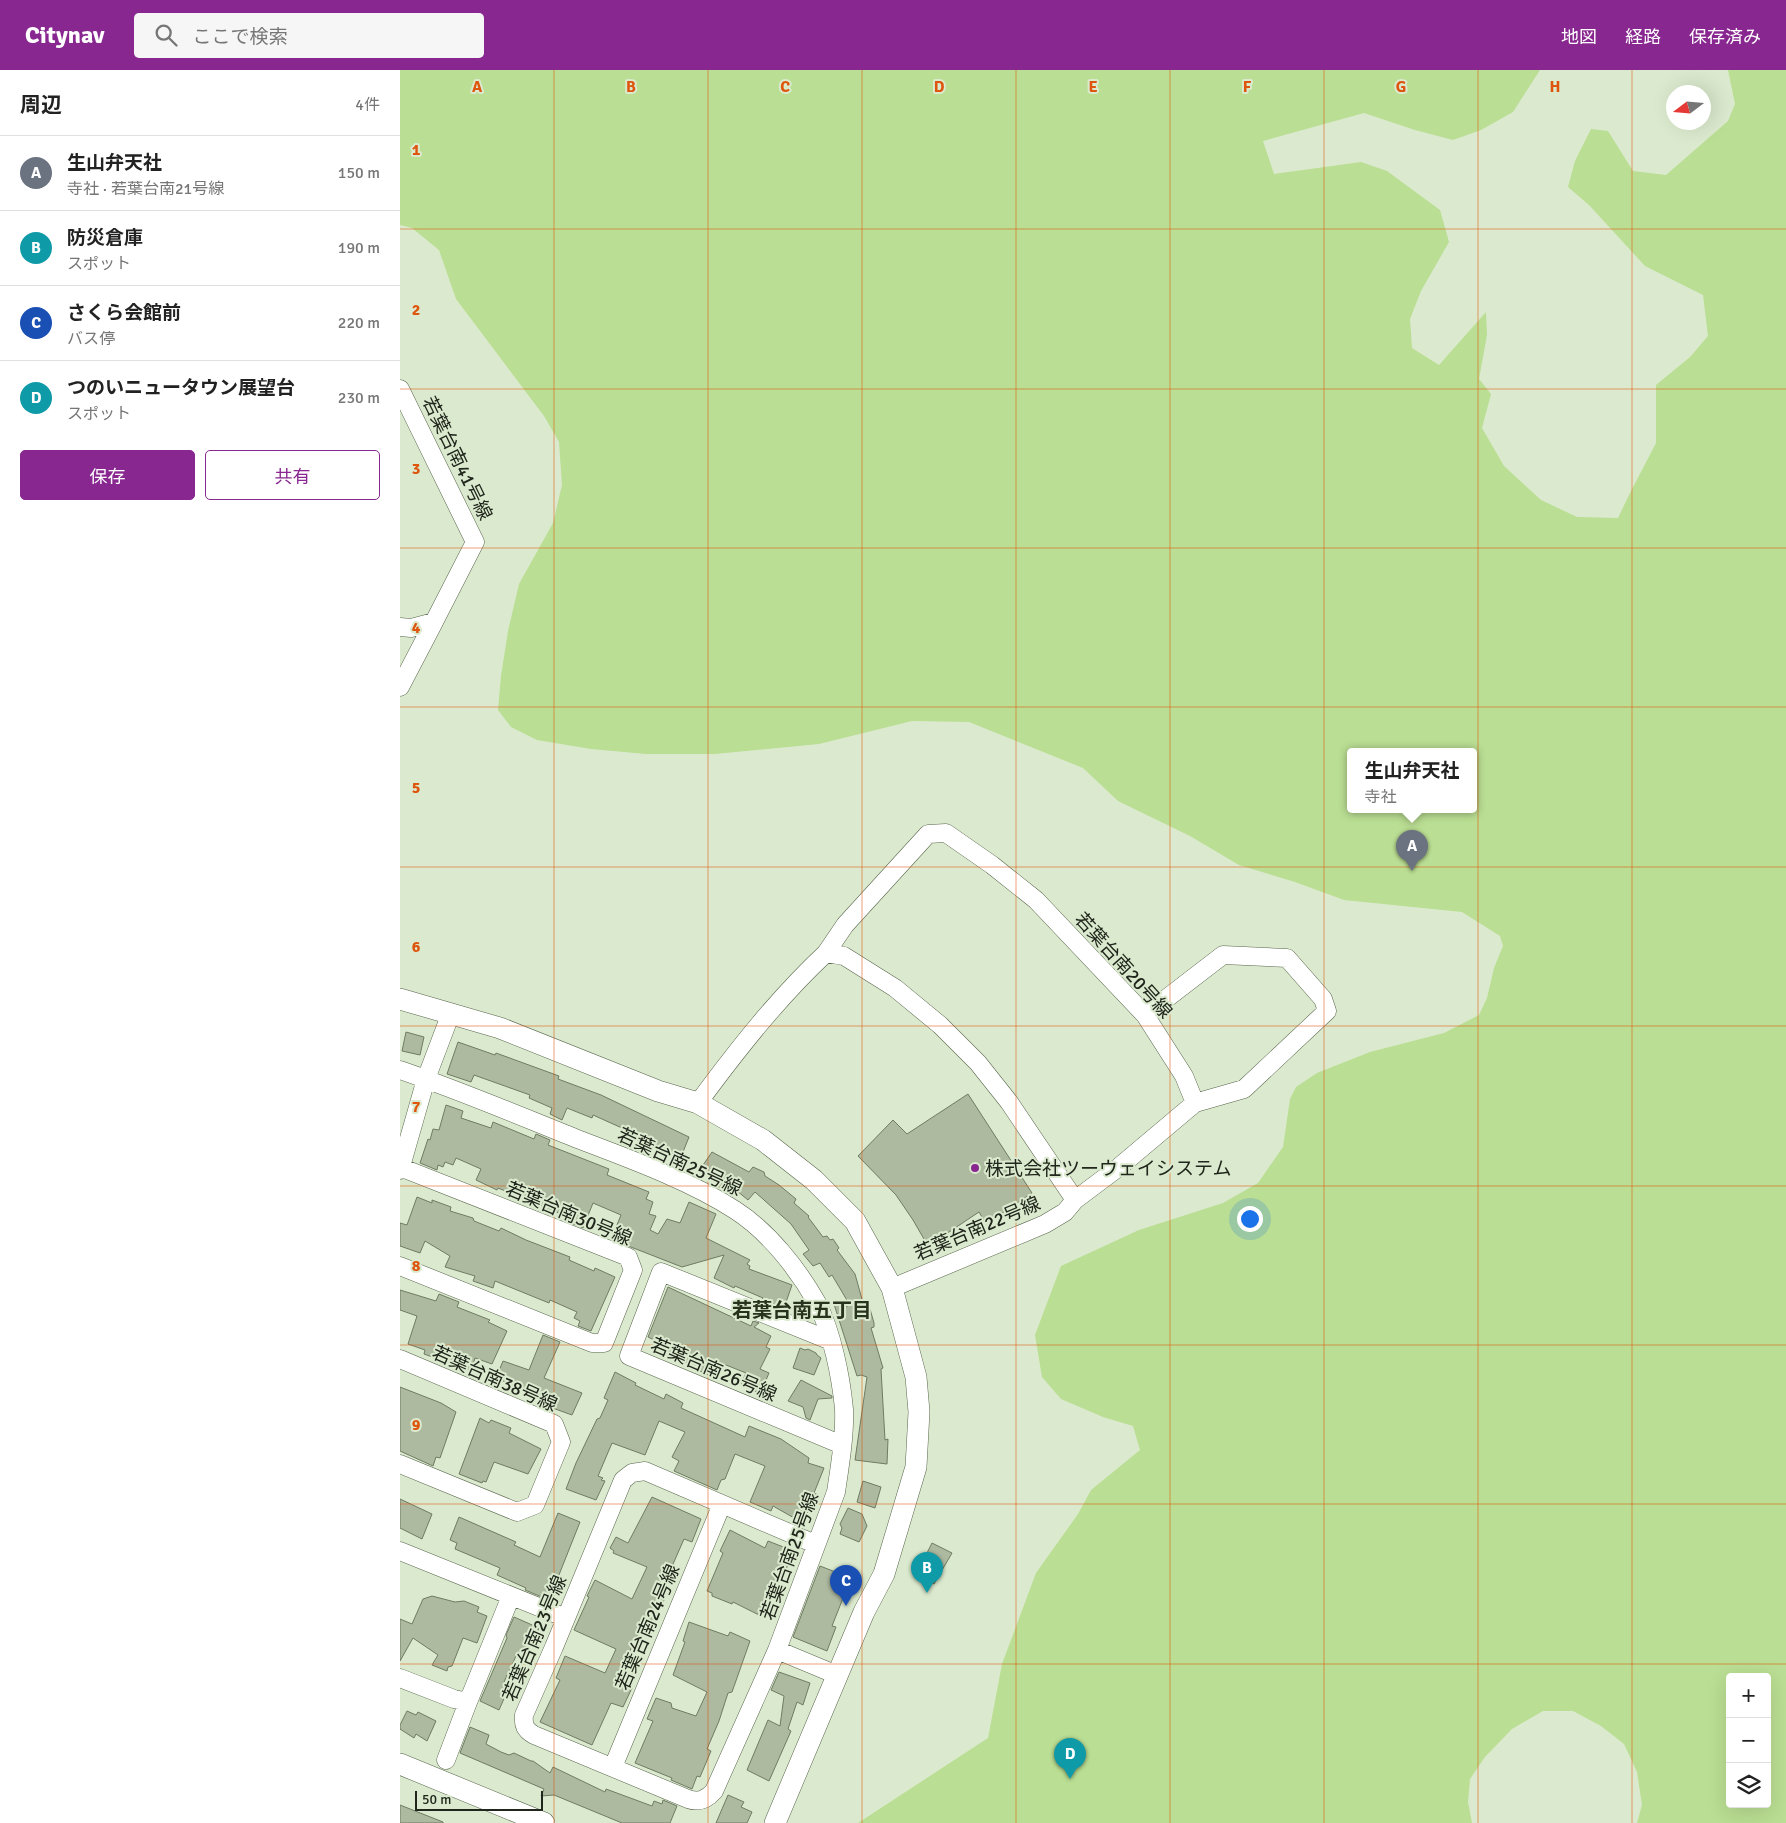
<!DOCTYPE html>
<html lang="ja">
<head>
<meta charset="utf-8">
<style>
	:root { --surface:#fff; --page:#f6f6f6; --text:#222; --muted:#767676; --line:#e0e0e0; --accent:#882790 }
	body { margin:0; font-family:Signika,"Noto Sans JP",sans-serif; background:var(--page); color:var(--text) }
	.controls { position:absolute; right:15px; bottom:15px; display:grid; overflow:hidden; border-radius:5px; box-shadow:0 5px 20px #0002 }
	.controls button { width:45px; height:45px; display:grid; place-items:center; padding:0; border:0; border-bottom:1px solid var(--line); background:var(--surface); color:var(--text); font:25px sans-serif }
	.compass { position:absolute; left:1266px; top:15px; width:45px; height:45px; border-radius:50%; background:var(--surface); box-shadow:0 5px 20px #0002; rotate:254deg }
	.scale { position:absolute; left:15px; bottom:12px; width:128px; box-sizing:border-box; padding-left:5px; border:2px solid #21261c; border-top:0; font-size:14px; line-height:18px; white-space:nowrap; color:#21261c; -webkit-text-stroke:4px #dbeace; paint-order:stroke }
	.you { position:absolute; left:849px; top:1148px; width:18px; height:18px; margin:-12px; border:4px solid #fff; border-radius:50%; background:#1a73e8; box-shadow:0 0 0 8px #1a73e833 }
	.badge { display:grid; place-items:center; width:32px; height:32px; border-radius:50%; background:var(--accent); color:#fff; font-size:16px; font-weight:700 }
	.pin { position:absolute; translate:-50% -41px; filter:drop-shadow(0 1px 2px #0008) }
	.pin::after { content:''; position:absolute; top:26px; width:18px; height:15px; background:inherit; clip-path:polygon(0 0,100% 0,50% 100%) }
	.popup { position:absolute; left:947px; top:678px; width:130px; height:65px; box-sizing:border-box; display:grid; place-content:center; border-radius:5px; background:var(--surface); filter:drop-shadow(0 1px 4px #0005); font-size:16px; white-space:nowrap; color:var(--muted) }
	.popup b { font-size:19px; color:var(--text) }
	.popup::after { content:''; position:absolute; left:50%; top:100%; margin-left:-10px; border:10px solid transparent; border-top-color:var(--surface) }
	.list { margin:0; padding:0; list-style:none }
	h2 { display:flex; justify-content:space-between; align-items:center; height:65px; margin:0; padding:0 20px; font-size:21px }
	h2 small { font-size:16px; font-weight:400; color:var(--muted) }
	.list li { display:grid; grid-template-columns:32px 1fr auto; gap:15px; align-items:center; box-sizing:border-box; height:75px; padding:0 20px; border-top:1px solid var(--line) }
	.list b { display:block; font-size:19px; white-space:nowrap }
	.list p { margin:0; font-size:16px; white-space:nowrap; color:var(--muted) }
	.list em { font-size:16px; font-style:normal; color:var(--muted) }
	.actions { display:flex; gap:10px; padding:15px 20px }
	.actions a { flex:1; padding:11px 0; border:1px solid var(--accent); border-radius:5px; text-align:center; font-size:18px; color:var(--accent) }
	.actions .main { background:var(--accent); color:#fff }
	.icon { flex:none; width:28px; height:28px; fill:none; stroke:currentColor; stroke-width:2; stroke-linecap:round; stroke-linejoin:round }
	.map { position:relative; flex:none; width:1386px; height:1753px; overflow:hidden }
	header { display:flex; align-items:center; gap:30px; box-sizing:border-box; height:70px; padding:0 25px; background:var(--accent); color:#fff }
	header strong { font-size:24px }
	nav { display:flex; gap:28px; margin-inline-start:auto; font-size:18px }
	.search { width:350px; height:45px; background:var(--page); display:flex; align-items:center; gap:12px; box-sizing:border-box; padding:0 18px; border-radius:5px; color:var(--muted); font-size:19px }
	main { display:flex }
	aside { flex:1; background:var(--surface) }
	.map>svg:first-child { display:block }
	.green { fill:#bade93; fill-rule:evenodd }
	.building { fill:#adbaa0; stroke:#6f7b62 }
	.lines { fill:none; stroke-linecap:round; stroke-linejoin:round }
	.minor-casing { stroke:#58654c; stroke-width:19 }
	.tertiary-casing { stroke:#58654c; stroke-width:22 }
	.minor { stroke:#fff; stroke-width:18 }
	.tertiary { stroke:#fff; stroke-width:21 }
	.grid { fill:none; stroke:#de560d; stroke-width:1; stroke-opacity:0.55 }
	.poi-dot { fill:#882790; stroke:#dbeace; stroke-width:2 }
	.labels { text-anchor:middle; stroke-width:4; stroke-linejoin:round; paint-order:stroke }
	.street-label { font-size:19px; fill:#21261c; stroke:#dbeace }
	.poi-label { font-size:19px; fill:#21261c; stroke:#dbeace; text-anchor:start }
	.neighbourhood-label { font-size:20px; font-weight:bold; fill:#28331d; stroke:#dbeace }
	.grid-label { font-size:16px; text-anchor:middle; font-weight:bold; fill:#de560d; stroke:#dbeace; stroke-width:4; stroke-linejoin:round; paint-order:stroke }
</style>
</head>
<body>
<header>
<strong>Citynav</strong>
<div class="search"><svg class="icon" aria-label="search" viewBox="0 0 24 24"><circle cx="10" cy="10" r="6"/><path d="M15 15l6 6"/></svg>ここで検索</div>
<nav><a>地図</a><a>経路</a><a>保存済み</a></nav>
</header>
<main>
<aside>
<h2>周辺<small>4件</small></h2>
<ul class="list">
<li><span class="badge" style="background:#6b7280">A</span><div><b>生山弁天社</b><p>寺社 · 若葉台南21号線</p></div><em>150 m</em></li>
<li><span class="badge" style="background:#0f9aa8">B</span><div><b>防災倉庫</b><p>スポット</p></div><em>190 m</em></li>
<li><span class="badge" style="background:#1a4fb4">C</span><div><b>さくら会館前</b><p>バス停</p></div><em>220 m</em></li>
<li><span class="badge" style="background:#0f9aa8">D</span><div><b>つのいニュータウン展望台</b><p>スポット</p></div><em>230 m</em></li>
</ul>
<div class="actions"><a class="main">保存</a><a>共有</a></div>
</aside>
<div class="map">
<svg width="1386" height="1753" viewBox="0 0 1386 1753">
	<rect width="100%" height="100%" fill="#dbeace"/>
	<path class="green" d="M0 0H1140L1113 42 1081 60 1053 70 1015 60 964 43 863 71 874 104 961 92 987 101 1040 140 1049 172 1021 221 1010 249 1012 278 1039 295 1086 242 1087 265 1079 309 1091 324 1082 358 1104 396 1141 430 1177 447 1218 448 1230 423 1256 373V315L1290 287 1308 266 1303 225 1245 196 1189 135 1168 117 1175 91 1191 59 1208 61 1233 101 1266 105 1328 51 1335 34 1328 0H1386V1753H1237L1242 1735 1237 1702 1224 1674 1201 1656 1173 1641H1143L1112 1659 1085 1687 1070 1709 1068 1732 1072 1753H458L588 1668 602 1594 636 1503 678 1444 691 1420 740 1380 733 1356 703 1347 661 1329 642 1307 635 1265 661 1196 739 1160 823 1133 858 1113 883 1077 890 1029 896 1017 917 1003 970 982 1044 963 1079 945 1087 928 1094 898 1103 876 1100 866 1062 842 944 830 895 812 839 795 790 766 718 731 683 698 569 652 512 651 419 674 315 684H246L191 679 137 670 111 657 98 640 101 606 108 561 119 514 153 453 162 415 159 372 144 346 56 229 39 180 12 158 0 155ZM951 682H1073V740H951ZM1330 1607H1367V1734H1330Z"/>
	<path class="building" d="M6 962 24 967 20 985 2 981Z
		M58 972 95 985 96 983 159 1006 158 1009 201 1025 289 1067 281 1087H275L220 1062 222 1058 193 1045 192 1048 167 1038 162 1050 150 1044 152 1038 129 1028 130 1025 74 1005 71 1012 47 1004Z
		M568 1024 632 1123 586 1154 579 1142 528 1176 513 1150 496 1125 458 1086 493 1050 507 1064Z
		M46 1035 63 1041 61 1048 91 1058 93 1052 134 1069 136 1064 150 1070 148 1075 209 1099 207 1105 249 1122 246 1129 253 1132 249 1144 256 1146 250 1160 258 1164 267 1149 280 1153 289 1132 316 1144 306 1168 350 1190 347 1194 350 1196 349 1199 392 1215 384 1238 379 1235 377 1238 361 1231 363 1228 335 1216 334 1218 314 1208 324 1185 282 1197 218 1172V1170L212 1167 221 1145 193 1133 183 1158 164 1150 166 1146 98 1118 97 1120 76 1110 81 1099 56 1088 53 1095 45 1092 43 1097 38 1095 37 1100 20 1093 28 1069 30 1070 33 1059 39 1060Z
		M312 1082 349 1102 353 1097 364 1102 365 1106 379 1115 396 1129 394 1133 409 1146 408 1147 423 1167 427 1166 430 1170 433 1169 439 1178 437 1180 455 1204 465 1240 470 1239 474 1253V1257L471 1258 483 1298 481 1299 485 1370 488 1369 487 1394 455 1390 467 1307 461 1305 457 1306 433 1231 447 1237V1232H448L432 1205 429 1207 420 1193 413 1196 403 1184 409 1180 391 1154 355 1122 348 1130 331 1116 329 1119 326 1118 323 1120 312 1112 315 1106 301 1098Z
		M17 1127 32 1133V1130L51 1137 50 1141 73 1148 74 1151 99 1161 101 1158 126 1170 170 1187 169 1190 194 1201 195 1198 215 1207 191 1261 178 1256 180 1251 174 1248 177 1242 150 1230 149 1233 95 1211 93 1218 73 1211 75 1206 45 1197 50 1186 25 1171 20 1183 0 1176V1153L7 1155Z
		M268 1217 351 1256 353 1251 359 1253 354 1257 371 1266 366 1277 370 1279 360 1299 369 1303 360 1324 341 1314 346 1303 316 1291 309 1305 295 1299 275 1284 274 1285 257 1275 258 1272 248 1267Z
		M0 1220 36 1231 39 1224 59 1232 57 1237 90 1250 88 1252 107 1261 92 1294 75 1288 71 1301 24 1284 25 1280 8 1274 17 1246 0 1240Z
		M143 1265 160 1272 144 1308 182 1323 172 1345 147 1336 148 1333 140 1329 141 1327 96 1308 103 1291 129 1300Z
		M400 1278 405 1280 408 1279 416 1283 417 1285 421 1288 414 1305 393 1298Z
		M215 1302 236 1313 235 1315 264 1329 266 1324 283 1333 281 1338 345 1367 349 1356 381 1369 409 1388 408 1393 424 1398 414 1423 418 1425 413 1435 410 1436 403 1453 373 1436 371 1441 350 1432 365 1396 335 1384 325 1409 321 1410 317 1420 274 1401 279 1391 272 1387 285 1362 259 1351 245 1385 212 1373 198 1406 203 1408 201 1410 205 1411 196 1430 166 1419 176 1393 197 1349 200 1348 208 1330 204 1328Z
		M401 1310 432 1326V1328L418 1329 410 1350 406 1348 403 1337 388 1331Z
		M0 1317 41 1333 56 1342 40 1388 36 1387 33 1396 0 1381Z
		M80 1348 89 1353 91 1350 111 1358 109 1363 141 1379 128 1404 94 1392 86 1412 83 1411 82 1413 59 1404Z
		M463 1411 481 1417 475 1438 457 1432Z
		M252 1427 301 1449 292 1472 284 1469 270 1501 266 1500 255 1525 265 1528 254 1551 246 1547 228 1585 231 1587 218 1612 232 1618 223 1637 211 1633 192 1675 140 1652 160 1610 156 1608 165 1586 205 1603 216 1579 174 1560 189 1527 187 1526 195 1510 232 1529 247 1497 213 1483 214 1481 210 1478 216 1467 228 1473Z
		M0 1429 32 1444 22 1469 0 1458Z
		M448 1438 462 1444 467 1456 459 1472 440 1464 442 1458 440 1454Z
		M158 1443 180 1452 149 1530 125 1520 126 1518 97 1505 100 1498 55 1479 57 1473 50 1470 59 1447 116 1472 114 1475 140 1487Z
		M330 1460 365 1478 368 1471 391 1480 387 1490 389 1491 382 1512 378 1511 369 1524 359 1545 333 1532 332 1534 312 1526V1523L307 1521 323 1483 320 1481Z
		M532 1473 552 1483 534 1514 516 1505Z
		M420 1496 451 1508 432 1556 436 1557 427 1581 393 1567Z
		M32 1526 55 1532 64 1531 79 1537 77 1542 87 1546 77 1573 63 1568 52 1596 48 1597 47 1601 32 1595 38 1585 13 1568 0 1591V1549L12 1554 23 1529Z
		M114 1547 139 1558 132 1574 128 1576 123 1589 116 1586 104 1612 110 1615 99 1640 80 1631 107 1568 106 1565Z
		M289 1552 328 1566 330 1562 350 1571 332 1622 328 1623 319 1651 307 1679 311 1681 300 1707 297 1706 292 1719 271 1710 272 1708 235 1693 253 1651 247 1649 256 1628 271 1633 272 1638 296 1646 307 1622 273 1605 285 1572 283 1571Z
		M379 1602 410 1613 403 1635 397 1632 388 1659 391 1661 369 1711 347 1700 368 1650 380 1656 384 1626 371 1620Z
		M7 1641 16 1645 18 1642 36 1651 27 1671 16 1664 14 1668 0 1659V1655Z
		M70 1657 89 1665 86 1674 101 1682 109 1685 114 1683 131 1691H133L150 1703 153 1697 205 1722 206 1719 252 1736 254 1731 262 1734 263 1730 277 1736 270 1753H222L154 1725 141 1726 144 1719 60 1683Z
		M328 1725 344 1732 341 1737 352 1742 347 1753H316Z
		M0 1735 43 1752V1753H0Z"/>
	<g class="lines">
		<defs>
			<path id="minor" d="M0 319 75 472 34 552 11 558 0 557
				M0 617 34 552
				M745 945 823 885 887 888 923 929 927 941 844 1019 795 1033
				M0 1000C61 1021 120 1046 180 1070 230 1089 290 1111 335 1140 368 1161 398 1199 417 1233 432 1262 441 1307 444 1339 445 1366 440 1395 436 1422L377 1580 437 1605
				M298 1033C337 980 378 928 426 883L444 886 495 918 540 955 578 993 609 1032 675 1130 719 1097 795 1033 784 1006 745 945 636 830 592 795 546 763 528 764 445 855 426 883
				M0 1097 228 1187 233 1200 204 1273H192L0 1196
				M0 1100 26 1009 51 943
				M492 1218 645 1154 665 1142 675 1130
				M431 1271 261 1202 229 1286 442 1375
				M0 1289 154 1354 161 1372 135 1435 117 1442 0 1394
				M0 1481 166 1548
				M377 1580 314 1721C307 1729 299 1733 288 1729L134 1665C125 1660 123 1655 124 1645L154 1577 223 1410 232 1403 245 1401 415 1474
				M0 1608 54 1629 68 1632 111 1526
				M46 1690 68 1632
				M213 1697 322 1434"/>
			<path id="tertiary" d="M0 929 100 958 258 1021 298 1033 363 1070 414 1110 455 1151 492 1218 516 1307 519 1342 516 1397 484 1504 464 1542 375 1753
				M0 1694 144 1753"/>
		</defs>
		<use href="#minor" class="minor-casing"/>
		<use href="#tertiary" class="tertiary-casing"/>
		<use href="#minor" class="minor"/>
		<use href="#tertiary" class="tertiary"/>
	</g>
	<path class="grid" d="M154 0V1753M308 0V1753M462 0V1753M616 0V1753M770 0V1753M924 0V1753M1078 0V1753M1232 0V1753M0 159H1386M0 319H1386M0 478H1386M0 637H1386M0 797H1386M0 956H1386M0 1116H1386M0 1275H1386M0 1434H1386M0 1594H1386"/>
	<circle class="poi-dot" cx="575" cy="1098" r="5"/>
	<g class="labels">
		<g class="street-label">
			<text transform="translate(58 388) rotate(64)" y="7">若葉台南41号線</text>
			<text transform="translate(724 895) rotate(48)" y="7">若葉台南20号線</text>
			<text transform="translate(280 1091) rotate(25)" y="7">若葉台南25号線</text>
			<text transform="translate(169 1143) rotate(23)" y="7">若葉台南30号線</text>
			<text transform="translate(577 1158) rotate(-23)" y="7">若葉台南22号線</text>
			<text transform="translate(314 1299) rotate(23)" y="7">若葉台南26号線</text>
			<text transform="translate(95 1308) rotate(24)" y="7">若葉台南38号線</text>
			<text transform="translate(389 1486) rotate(-70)" y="7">若葉台南25号線</text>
			<text transform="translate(247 1557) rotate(-67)" y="7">若葉台南24号線</text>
			<text transform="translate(134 1568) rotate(-67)" y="7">若葉台南23号線</text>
		</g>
		<g class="poi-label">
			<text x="585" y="1105">株式会社ツーウェイシステム</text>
		</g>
		<g class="neighbourhood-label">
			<text x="402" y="1247">若葉台南五丁目</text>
		</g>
	</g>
	<g class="grid-label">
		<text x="77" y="22">A</text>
		<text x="231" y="22">B</text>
		<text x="385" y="22">C</text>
		<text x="539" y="22">D</text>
		<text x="693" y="22">E</text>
		<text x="847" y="22">F</text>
		<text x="1001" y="22">G</text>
		<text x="1155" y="22">H</text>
		<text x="16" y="85">1</text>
		<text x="16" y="245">2</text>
		<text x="16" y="404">3</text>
		<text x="16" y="563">4</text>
		<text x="16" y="723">5</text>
		<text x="16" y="882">6</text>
		<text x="16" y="1042">7</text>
		<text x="16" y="1201">8</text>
		<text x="16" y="1360">9</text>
	</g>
</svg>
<div class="controls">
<button>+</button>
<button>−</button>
<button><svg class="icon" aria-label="layers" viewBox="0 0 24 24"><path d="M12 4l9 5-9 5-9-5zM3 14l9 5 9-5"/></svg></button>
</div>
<svg class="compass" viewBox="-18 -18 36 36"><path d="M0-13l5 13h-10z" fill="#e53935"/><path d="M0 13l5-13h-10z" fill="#767676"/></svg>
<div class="scale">50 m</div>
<div class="you"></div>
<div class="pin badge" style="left:1012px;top:801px;background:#6b7280">A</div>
<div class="popup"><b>生山弁天社</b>寺社</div>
<div class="pin badge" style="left:527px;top:1523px;background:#0f9aa8">B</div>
<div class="pin badge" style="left:446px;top:1536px;background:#1a4fb4">C</div>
<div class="pin badge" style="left:670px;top:1709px;background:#0f9aa8">D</div>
</div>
</main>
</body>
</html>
